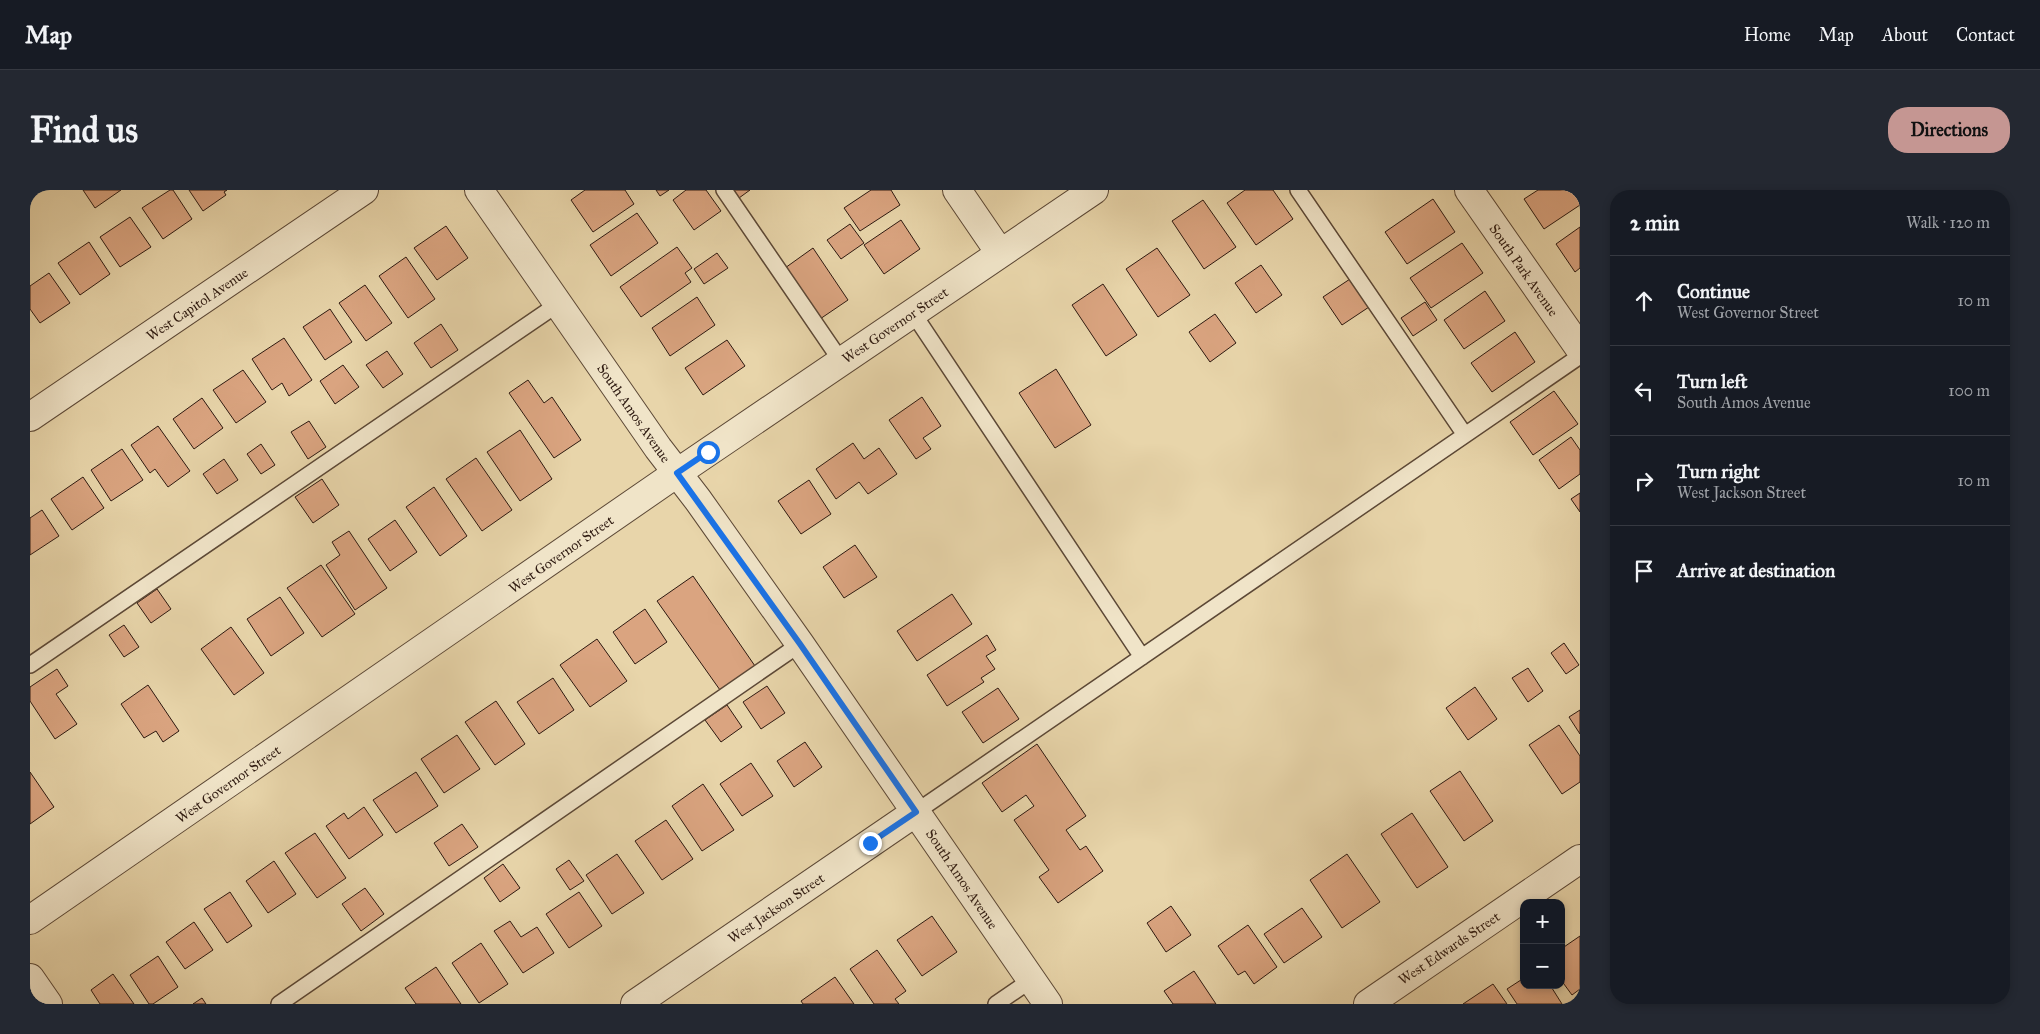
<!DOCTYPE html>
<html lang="en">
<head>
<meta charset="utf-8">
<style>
	:root { --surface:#171b24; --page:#242831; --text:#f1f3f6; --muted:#9ea1a6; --line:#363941; --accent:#c59692 }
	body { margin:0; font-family:"IM FELL Great Primer",serif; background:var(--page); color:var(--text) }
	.controls { position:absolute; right:15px; bottom:15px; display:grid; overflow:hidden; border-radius:10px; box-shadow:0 2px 8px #0003 }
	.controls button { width:45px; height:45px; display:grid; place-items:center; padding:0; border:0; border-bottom:1px solid var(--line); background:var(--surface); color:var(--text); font:25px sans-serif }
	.stop { position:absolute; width:15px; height:15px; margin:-11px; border:4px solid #1a73e8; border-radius:50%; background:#fff }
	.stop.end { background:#1a73e8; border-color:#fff; box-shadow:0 1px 5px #0008 }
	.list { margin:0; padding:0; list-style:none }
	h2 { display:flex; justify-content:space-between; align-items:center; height:65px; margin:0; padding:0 20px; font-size:21px }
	h2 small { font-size:16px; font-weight:400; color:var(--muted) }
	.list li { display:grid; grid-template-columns:32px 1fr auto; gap:15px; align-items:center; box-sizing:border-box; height:90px; padding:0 20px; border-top:1px solid var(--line) }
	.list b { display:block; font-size:19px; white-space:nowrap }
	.list p { margin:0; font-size:16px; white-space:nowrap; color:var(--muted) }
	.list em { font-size:16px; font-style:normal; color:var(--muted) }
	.icon { flex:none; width:28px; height:28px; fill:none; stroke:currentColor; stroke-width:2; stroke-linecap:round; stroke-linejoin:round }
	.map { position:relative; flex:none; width:1550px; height:814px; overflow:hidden; border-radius:20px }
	header { display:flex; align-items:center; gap:30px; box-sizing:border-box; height:70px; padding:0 25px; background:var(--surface); border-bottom:1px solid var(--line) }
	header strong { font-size:24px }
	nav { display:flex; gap:28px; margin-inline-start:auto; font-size:18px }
	.intro { display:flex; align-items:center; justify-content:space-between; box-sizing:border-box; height:120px; padding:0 30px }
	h1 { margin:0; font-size:35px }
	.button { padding:12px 22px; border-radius:20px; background:var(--accent); color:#111; font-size:18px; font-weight:700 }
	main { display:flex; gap:30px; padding:0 30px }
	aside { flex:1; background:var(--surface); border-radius:20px; box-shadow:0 2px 8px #0003 }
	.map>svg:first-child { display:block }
	.building { fill:#daa480; stroke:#2d1910 }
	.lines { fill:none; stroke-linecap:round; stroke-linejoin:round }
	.lane-casing { stroke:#5c4836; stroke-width:18 }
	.street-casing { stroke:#5c4836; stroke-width:30 }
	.lane { stroke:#f0e4c8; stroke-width:15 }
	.street { stroke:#f0e4c8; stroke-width:28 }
	.route { stroke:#1a73e8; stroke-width:6 }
	.labels { text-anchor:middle; stroke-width:4.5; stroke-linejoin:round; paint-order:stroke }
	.street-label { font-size:14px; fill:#2d1910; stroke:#f0e4c8 }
</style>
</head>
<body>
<header>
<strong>Map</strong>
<nav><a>Home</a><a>Map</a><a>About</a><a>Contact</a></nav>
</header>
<div class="intro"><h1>Find us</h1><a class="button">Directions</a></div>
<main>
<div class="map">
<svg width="1550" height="814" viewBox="0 0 1550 814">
	<rect width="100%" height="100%" fill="#e8d5aa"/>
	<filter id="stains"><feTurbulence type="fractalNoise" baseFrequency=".004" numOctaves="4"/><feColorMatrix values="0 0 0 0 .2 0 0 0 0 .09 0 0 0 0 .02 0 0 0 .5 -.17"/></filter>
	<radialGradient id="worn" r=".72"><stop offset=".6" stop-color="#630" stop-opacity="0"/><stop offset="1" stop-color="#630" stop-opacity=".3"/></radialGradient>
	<path class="building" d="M53 0H91L65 18Z
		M140 0H143L162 29 133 49 112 18Z
		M159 0H197L194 2 196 5 173 21Z
		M555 0H595L604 14 563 42 541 10Z
		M626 0H639L630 6Z
		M656 0H676L691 21 664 40 643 10Z
		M704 0H720L709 8Z
		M841 0H861L870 15 830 41 814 18Z
		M1215 0H1243L1263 29 1226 55 1197 13Z
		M1508 0H1545L1550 7V15L1514 39 1494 9Z
		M1403 9 1425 42 1377 74 1355 42Z
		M1173 10 1206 57 1174 79 1142 31Z
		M607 23 628 53 581 86 560 55Z
		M100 27 121 57 90 77 70 47Z
		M871 30 890 59 854 84 834 55Z
		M820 34 834 53 811 69 797 50Z
		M416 36 438 68 407 90 384 58Z
		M1550 37V78L1545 82 1526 54Z
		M59 52 80 84 50 105 28 73Z
		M1432 53 1453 83 1401 118 1380 88Z
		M647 57 662 78 655 83 661 92 611 127 590 97Z
		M783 58 818 110 790 129 755 78Z
		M1127 58 1160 105 1128 127 1096 79Z
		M687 63 698 78 674 94 664 79Z
		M376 67 405 109 378 128 349 86Z
		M1231 75 1252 105 1226 123 1205 93Z
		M19 83 40 113 10 133 0 119V96Z
		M1320 89 1339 117 1312 135 1293 107Z
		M1073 94 1107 145 1076 166 1042 115Z
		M335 95 362 133 336 151 309 113Z
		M1455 101 1475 131 1434 159 1414 130Z
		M667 107 685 135 640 166 622 138Z
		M1395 112 1407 130 1383 146 1371 128Z
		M300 119 322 152 295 170 273 137Z
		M1185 124 1206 153 1180 172 1159 142Z
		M411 134 428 160 401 178 384 153Z
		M1485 142 1505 172 1462 202 1441 173Z
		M254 148 282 190 259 206 252 193 242 200 222 169Z
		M697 150 715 176 673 205 655 178Z
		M357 161 373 184 353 198 336 175Z
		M313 175 329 197 305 214 290 191Z
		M1026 179 1061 235 1025 258 989 203Z
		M213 180 236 212 206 233 183 200Z
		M498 190 514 213 522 207 551 250 524 268 479 203Z
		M1524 201 1548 234 1503 265 1480 232Z
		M892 207 911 236 893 248 901 259 886 269 859 230Z
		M172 208 193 238 164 259 143 229Z
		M279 231 296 257 278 269 261 242Z
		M128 236 160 281 138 297 125 279 120 283 101 255Z
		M490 240 522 289 490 311 457 262Z
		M1541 247 1550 260V284L1529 299 1509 270Z
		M823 253 834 269 849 258 867 284 838 304 829 292 806 309 786 279Z
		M231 254 245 275 231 284 217 264Z
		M92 259 113 290 81 311 61 280Z
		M446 268 482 320 452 341 416 289Z
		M194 269 208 290 187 304 173 284Z
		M53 287 74 318 42 340 21 309Z
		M292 289 309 315 283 333 265 307Z
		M779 290 801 324 771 344 748 311Z
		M404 297 437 346 410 366 376 317Z
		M1550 303V322L1541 309Z
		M12 320 29 346 0 365V328Z
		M365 330 387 362 360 381 338 349Z
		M319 341 357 398 325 420 296 375 310 365 302 352Z
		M825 355 847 387 814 408 793 377Z
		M291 375 325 424 292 447 257 398Z
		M663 386 725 476 690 500 627 411Z
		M127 399 141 419 121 433 107 413Z
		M922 404 942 434 887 471 867 441Z
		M250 407 274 443 241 466 217 429Z
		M615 419 637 452 605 474 583 442Z
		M94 435 109 457 94 467 79 445Z
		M201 437 234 483 204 505 171 459Z
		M957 445 966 460 956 466 965 479 951 488 954 492 917 516 897 485Z
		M567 449 597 491 560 517 530 475Z
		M1534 453 1549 475 1536 484 1521 463Z
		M1498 478 1513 501 1498 512 1482 488Z
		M27 479 38 496 26 504 47 534 25 549 0 511V497Z
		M523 488 544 520 509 544 487 512Z
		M118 495 149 541 133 552 126 541 114 548 91 514Z
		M737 496 755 523 731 539 713 512Z
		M1445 497 1467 529 1438 550 1416 518Z
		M968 498 989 529 953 553 932 522Z
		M466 511 495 554 465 575 435 532Z
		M697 515 712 537 691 552 675 530Z
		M1550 520V544L1539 527Z
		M1529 535 1550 566V592L1532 604 1499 555Z
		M427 545 450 579 414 603 391 569Z
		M775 552 792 577 764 597 747 571Z
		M1007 554 1056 626 1036 640 1050 660 1056 656 1073 681 1028 713 1009 687 1019 680 984 630 1004 616 996 605 972 622 952 593Z
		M721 573 743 606 712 626 690 594Z
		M1430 581 1463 631 1434 651 1400 601Z
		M0 582 24 617 0 634Z
		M386 582 408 616 366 643 343 610Z
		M673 594 704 640 672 661 642 616Z
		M334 617 353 645 319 669 296 636 314 623 318 629Z
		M1382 623 1418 677 1387 698 1351 644Z
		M636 630 663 669 632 690 605 651Z
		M432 634 448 657 419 676 404 653Z
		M285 643 316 688 287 708 255 663Z
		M587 664 614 703 582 724 556 685Z
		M1317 664 1350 712 1312 738 1280 690Z
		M539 670 554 691 540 700 526 679Z
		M244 671 266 704 238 723 216 691Z
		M473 674 490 698 470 712 454 688Z
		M335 698 354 724 331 741 312 714Z
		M200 702 222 736 197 753 174 719Z
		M549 702 572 736 539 758 516 724Z
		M1141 716 1161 745 1136 762 1117 733Z
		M1272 718 1292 747 1254 773 1234 744Z
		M902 726 927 762 892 786 867 750Z
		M480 731 491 747 507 737 524 763 493 783 464 741Z
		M164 732 183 760 155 779 136 752Z
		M1218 735 1247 777 1224 794 1215 781 1208 785 1188 756Z
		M1550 746V799L1542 805 1531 790V759Z
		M451 753 478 794 449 813 422 773Z
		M847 760 876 801 865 809 869 814H844L820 779Z
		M128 766 148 797 123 814H119L100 785Z
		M406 777 431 814H386L375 798Z
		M1164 781 1186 814H1143L1134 801Z
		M83 784 104 814H70L61 800Z
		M805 787 824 814H773L771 811Z
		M1494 788V795H1520L1532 814H1487L1477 799Z
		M1463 794 1477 814H1433Z
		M172 808 176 814H163Z"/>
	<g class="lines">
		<defs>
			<path id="lane" d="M694 0 811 171
				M1268 0 1435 245
				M883 123 1112 467
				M0 475 528 114
				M886 622 1550 166
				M249 814 770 454
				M966 814 1001 790"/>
			<path id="street" d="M449 0 628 258 668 310 770 454 1018 814
				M927 0 970 63
				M1439 0 1550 159
				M0 227 334 0
				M0 730 647 283 1064 0
				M0 788 18 814
				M605 814 886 622
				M1338 814 1550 669"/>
		</defs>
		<use href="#lane" class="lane-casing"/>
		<use href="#street" class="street-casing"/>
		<use href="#lane" class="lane"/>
		<use href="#street" class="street"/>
	</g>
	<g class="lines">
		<path class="route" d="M678 262 647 283 770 454 886 622 840 653"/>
	</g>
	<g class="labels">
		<g class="street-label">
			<text transform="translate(1494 80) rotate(55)" y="5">South Park Avenue</text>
			<text transform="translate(167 114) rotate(-34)" y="5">West Capitol Avenue</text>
			<text transform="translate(865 135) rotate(-34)" y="5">West Governor Street</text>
			<text transform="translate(604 223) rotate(55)" y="5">South Amos Avenue</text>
			<text transform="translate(531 364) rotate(-35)" y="5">West Governor Street</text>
			<text transform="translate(198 594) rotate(-35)" y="5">West Governor Street</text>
			<text transform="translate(932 689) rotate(56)" y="5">South Amos Avenue</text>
			<text transform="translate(746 718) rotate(-34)" y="5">West Jackson Street</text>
			<text transform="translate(1419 758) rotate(-34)" y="5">West Edwards Street</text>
		</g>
	</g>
	<rect width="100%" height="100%" filter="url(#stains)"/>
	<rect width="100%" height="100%" fill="url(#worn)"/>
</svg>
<div class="controls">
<button>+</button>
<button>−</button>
</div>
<div class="stop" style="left:678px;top:262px"></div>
<div class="stop end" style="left:840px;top:653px"></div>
</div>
<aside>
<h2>2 min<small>Walk · 120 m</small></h2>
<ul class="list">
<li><svg class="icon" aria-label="ahead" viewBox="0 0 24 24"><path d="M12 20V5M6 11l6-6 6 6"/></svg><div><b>Continue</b><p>West Governor Street</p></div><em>10 m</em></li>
<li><svg class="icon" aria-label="left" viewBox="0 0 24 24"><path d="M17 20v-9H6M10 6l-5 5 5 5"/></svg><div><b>Turn left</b><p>South Amos Avenue</p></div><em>100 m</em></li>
<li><svg class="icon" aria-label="right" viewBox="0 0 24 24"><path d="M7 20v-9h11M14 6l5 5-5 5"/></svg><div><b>Turn right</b><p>West Jackson Street</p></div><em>10 m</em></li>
<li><svg class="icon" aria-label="arrive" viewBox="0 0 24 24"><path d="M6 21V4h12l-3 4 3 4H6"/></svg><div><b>Arrive at destination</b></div></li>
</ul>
</aside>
</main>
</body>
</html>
